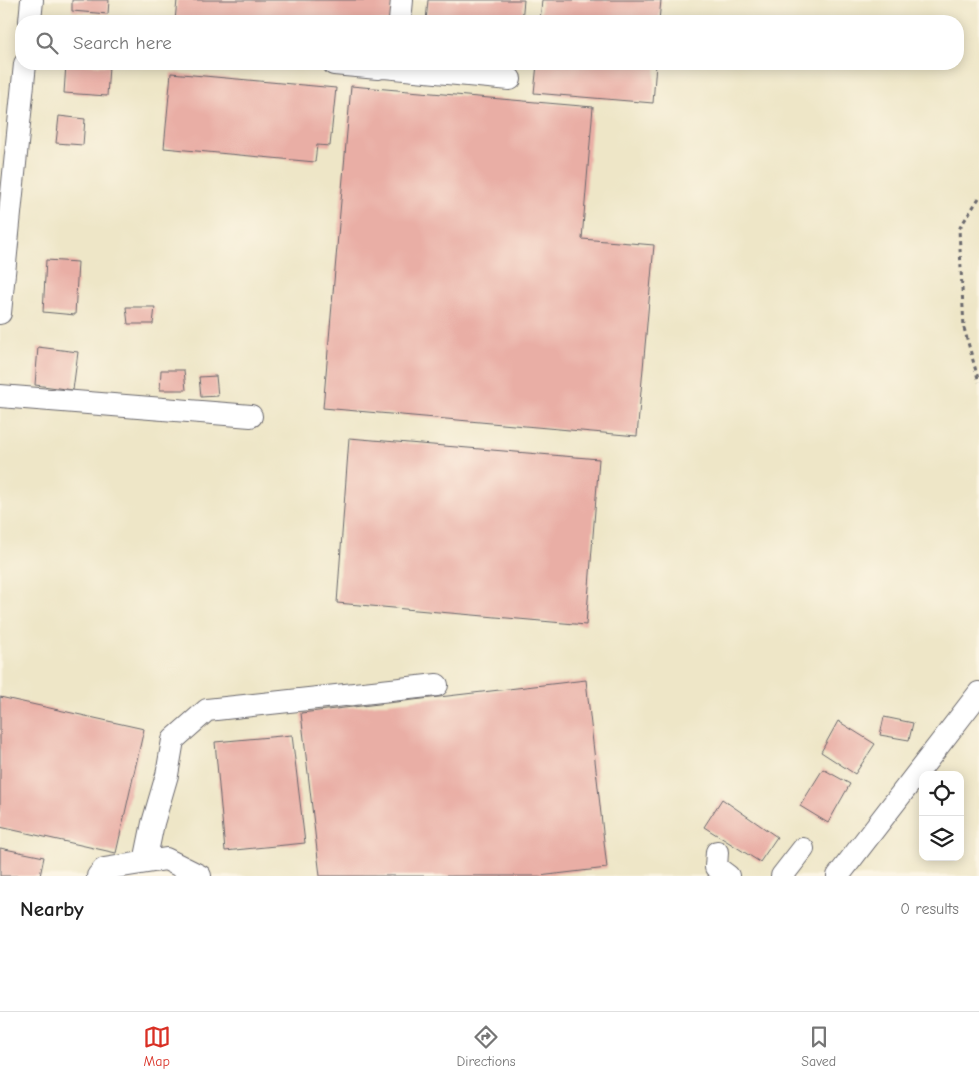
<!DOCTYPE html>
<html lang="en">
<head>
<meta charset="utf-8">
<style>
	:root { --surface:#fff; --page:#f6f6f6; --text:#222; --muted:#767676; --line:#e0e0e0; --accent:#d93025 }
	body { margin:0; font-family:"Comic Neue",sans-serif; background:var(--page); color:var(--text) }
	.controls { position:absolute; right:15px; bottom:15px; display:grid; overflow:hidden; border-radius:10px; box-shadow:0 2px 12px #0003 }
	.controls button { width:45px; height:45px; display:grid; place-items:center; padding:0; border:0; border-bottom:1px solid var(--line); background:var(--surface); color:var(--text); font:25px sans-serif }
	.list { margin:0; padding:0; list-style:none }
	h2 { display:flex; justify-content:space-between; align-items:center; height:65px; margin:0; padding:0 20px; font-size:21px }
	h2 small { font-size:16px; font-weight:400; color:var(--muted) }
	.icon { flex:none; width:28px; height:28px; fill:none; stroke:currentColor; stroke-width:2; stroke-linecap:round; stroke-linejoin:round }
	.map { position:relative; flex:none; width:979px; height:876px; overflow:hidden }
	.search { position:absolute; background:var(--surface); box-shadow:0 2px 12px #0003; left:15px; right:15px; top:15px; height:55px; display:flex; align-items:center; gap:12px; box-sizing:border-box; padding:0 18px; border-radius:20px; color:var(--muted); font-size:19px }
	.sheet { height:135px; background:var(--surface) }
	nav { display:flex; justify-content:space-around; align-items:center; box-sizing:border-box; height:70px; border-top:1px solid var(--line); background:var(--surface); font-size:14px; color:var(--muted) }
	nav a { display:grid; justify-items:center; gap:2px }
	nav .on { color:var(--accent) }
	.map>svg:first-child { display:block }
	.building { fill:#e9aea5 }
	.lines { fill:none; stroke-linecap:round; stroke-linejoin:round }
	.minor-casing { stroke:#69676c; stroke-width:24 }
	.path { stroke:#69676c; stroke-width:3; stroke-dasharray:4 4; stroke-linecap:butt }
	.minor { stroke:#fff; stroke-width:22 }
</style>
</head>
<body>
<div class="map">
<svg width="979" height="876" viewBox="0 0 979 876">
	<rect width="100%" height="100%" fill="#fcf5e5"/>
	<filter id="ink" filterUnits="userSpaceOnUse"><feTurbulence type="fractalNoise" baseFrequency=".02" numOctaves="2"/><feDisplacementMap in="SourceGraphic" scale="10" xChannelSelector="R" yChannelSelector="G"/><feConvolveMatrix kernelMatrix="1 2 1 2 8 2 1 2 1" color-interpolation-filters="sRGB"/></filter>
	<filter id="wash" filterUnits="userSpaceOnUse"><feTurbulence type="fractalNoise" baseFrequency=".0096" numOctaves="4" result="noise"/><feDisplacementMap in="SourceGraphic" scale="20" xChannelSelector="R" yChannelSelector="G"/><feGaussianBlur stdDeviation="1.12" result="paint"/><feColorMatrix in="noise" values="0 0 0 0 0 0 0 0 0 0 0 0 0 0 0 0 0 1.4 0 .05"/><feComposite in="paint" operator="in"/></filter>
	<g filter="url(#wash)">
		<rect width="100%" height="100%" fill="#eee6c7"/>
		<g id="blocks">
			<path class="building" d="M72 0H109L108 14 72 11Z
				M177 0H392L391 21H175Z
				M428 0H524L522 21H426Z
				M542 0H661L659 21H540Z
				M66 64 109 66 107 96 64 93Z
				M537 64H656L653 103 534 93Z
				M171 73 336 88 330 146 317 145 315 162 164 148Z
				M351 86 593 107 582 239 654 245 637 436 323 408Z
				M59 116 85 119 83 145 56 143Z
				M46 260 78 262 75 315 43 312Z
				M126 307H155L153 324H128Z
				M38 347 78 352 73 390 35 385Z
				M161 370H184L186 390H160Z
				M216 376 218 396 201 397 199 377Z
				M349 438 599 459 586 625 337 603Z
				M586 680 607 868 539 876H320L301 713Z
				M0 697 144 729 116 853 0 827Z
				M884 717 913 723 909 740 880 735Z
				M838 721 875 744 855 774 821 752Z
				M292 735 305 843 225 851 215 742Z
				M823 769 850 784 828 823 800 806Z
				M722 799 777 837 760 862 704 827Z
				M0 848 44 857 40 876H0Z"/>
		</g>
	</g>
	<g filter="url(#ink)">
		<use href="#blocks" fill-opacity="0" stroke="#69676c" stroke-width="1"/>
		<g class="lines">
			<defs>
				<path id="minor" d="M30 21 32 0
					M400 21 402 0
					M334 64 378 68 390 64
					M384 67 510 79
					M0 313 25 64
					M0 396 251 416
					M717 852 716 867 728 876
					M145 862 153 823 167 775 173 740 207 710 437 685
					M98 876 104 869 166 859 200 876
					M782 876 803 849
					M838 876 979 693"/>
			</defs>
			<use href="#minor" class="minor-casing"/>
			<path class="path" d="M979 198 959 229 964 328 979 382"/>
			<use href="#minor" class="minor"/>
		</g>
	</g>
</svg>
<div class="controls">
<button><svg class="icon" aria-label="locate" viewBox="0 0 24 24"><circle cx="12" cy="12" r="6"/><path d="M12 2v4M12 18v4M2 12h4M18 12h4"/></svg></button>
<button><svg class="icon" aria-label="layers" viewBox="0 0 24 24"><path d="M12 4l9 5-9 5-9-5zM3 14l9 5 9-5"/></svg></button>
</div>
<div class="search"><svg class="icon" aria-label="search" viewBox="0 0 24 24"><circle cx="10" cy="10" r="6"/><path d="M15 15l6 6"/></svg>Search here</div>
</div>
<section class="sheet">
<h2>Nearby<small>0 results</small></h2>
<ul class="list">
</ul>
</section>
<nav>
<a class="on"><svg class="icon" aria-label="map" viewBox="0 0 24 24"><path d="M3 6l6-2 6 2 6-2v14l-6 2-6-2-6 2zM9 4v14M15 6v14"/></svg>Map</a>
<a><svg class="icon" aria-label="directions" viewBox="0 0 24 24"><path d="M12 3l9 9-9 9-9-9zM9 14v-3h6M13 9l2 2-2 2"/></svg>Directions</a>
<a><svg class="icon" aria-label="saved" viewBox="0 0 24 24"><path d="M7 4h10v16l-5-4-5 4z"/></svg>Saved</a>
</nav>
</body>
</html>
